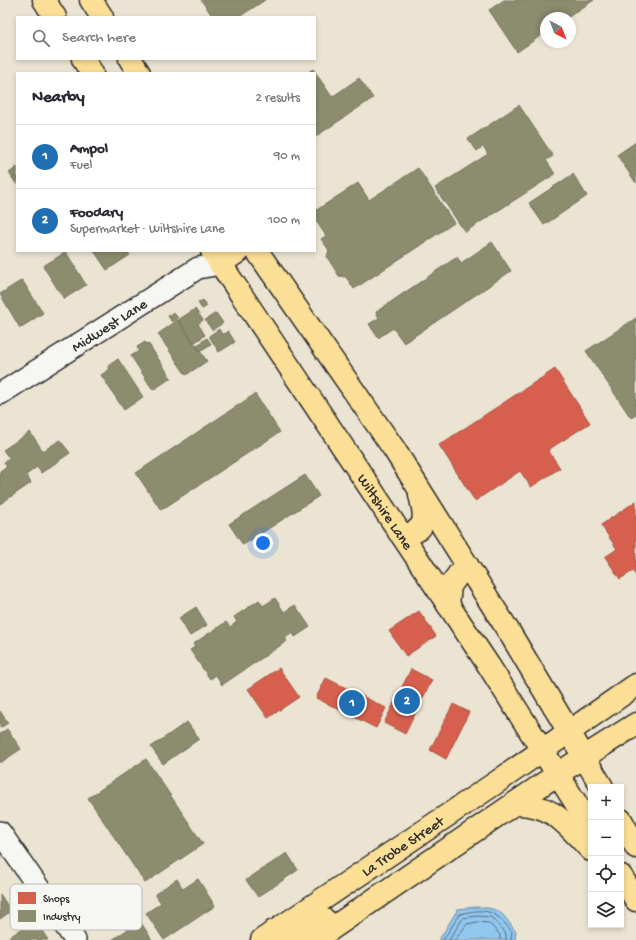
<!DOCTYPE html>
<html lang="en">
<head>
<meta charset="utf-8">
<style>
	:root { --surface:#fff; --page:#f2f2f3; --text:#2b2b33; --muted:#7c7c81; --line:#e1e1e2; --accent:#1f6fb2 }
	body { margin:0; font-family:"Gochi Hand",sans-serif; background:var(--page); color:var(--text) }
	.controls { position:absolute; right:12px; bottom:12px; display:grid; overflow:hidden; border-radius:0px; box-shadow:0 2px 6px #0003 }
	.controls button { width:36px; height:36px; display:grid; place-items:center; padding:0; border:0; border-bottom:1px solid var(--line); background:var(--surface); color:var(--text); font:20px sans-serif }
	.compass { position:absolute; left:540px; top:12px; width:36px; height:36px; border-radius:50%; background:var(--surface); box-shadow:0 2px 6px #0003; rotate:138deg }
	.you { position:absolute; left:263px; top:543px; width:14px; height:14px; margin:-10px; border:3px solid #fff; border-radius:50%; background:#1a73e8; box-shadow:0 0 0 6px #1a73e833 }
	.badge { display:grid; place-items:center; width:26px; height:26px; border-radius:50%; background:var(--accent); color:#fff; font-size:13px; font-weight:700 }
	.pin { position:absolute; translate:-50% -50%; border:2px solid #fff; box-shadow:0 1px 4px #0006 }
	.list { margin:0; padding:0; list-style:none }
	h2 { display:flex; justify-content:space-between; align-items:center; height:52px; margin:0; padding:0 16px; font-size:17px }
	h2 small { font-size:13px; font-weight:400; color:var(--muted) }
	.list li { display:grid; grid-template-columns:26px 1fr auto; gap:12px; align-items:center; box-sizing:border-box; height:64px; padding:0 16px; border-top:1px solid var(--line) }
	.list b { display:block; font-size:15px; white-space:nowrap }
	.list p { margin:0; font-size:13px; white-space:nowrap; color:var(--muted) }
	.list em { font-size:13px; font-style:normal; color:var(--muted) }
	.icon { flex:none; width:22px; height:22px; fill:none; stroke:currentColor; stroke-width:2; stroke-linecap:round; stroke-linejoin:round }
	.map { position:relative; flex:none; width:636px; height:940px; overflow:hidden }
	.search { position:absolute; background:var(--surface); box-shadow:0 2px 6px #0003; left:16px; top:16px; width:300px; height:44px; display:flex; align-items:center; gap:10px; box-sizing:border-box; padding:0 14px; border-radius:0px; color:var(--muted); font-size:15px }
	.panel { position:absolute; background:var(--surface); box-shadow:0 2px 6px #0003; left:16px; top:72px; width:300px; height:180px; border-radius:0px }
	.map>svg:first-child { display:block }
	.water { fill:#91c7ef; stroke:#6889a1 }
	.shops { fill:#d6604d; stroke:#a35043 }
	.industry { fill:#8c8c6e; stroke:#6f6f5a }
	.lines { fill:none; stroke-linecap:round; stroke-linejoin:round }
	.shore { stroke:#546979; stroke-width:1 }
	.minor-casing { stroke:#2b2b2b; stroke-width:24 }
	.major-casing { stroke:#2b2b2b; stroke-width:25 }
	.minor { stroke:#f6f6f2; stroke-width:21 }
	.major { stroke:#fbdf96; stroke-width:22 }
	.labels { text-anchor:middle; stroke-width:4; stroke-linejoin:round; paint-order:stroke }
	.street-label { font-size:15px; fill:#2b2b2b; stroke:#f6f6f2 }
	.key { fill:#f6f6f2; stroke:#b9b9b6; stroke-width:1 }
	.key-label { font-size:11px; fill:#2b2b2b }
</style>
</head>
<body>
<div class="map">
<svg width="636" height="940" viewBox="0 0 636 940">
	<rect width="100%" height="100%" fill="#ece4d3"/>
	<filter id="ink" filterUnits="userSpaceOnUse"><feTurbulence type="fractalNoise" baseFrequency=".025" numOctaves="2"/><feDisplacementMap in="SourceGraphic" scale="8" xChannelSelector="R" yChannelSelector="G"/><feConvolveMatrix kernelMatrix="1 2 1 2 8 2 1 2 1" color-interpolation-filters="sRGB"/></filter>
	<g filter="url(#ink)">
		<path class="water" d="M476 907C501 908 502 913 516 932L515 940H439L458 909Z"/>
		<path class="shops" d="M555 369 590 423 548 450 560 468 531 487 520 471 475 501 439 445Z
			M636 501V576L633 571 620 579 605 557 617 549 601 525Z
			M419 611 436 636 406 656 389 631Z
			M279 668 299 697 268 718 248 689Z
			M411 669 432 680 405 734 384 723Z
			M326 678 386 708 376 728 316 698Z
			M453 704 469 712 446 759 430 750Z"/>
		<path class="industry" d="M201 0H265L239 17H213Z
			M504 0H594L567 18H546V32L517 52 489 10Z
			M313 69 332 97 359 78 373 98 315 137V73H307Z
			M519 105 553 156 546 160 555 174 465 232 435 188 488 154 483 146 477 151 468 139Z
			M636 142V183L617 155Z
			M17 167V185L9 173Z
			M418 168 454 223 354 289 346 277 339 276 327 257 329 250 321 239 326 236 315 219V211L358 183 369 200Z
			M573 174 587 196 544 225 529 203Z
			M492 242 511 271 404 343 393 328 378 338 369 324 379 318 376 312 457 257 461 263Z
			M94 251H127L130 255 107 270Z
			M66 252 86 285 64 299 43 266Z
			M22 280 43 313 20 328 0 294Z
			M203 300 207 306 202 309 198 303Z
			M195 309 203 320 198 324 205 335 194 343 178 320Z
			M173 312 178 318 172 322 168 316Z
			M216 313 223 323 212 330 205 320Z
			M636 318V415L631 418 586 351Z
			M178 320 207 361 186 375 158 334Z
			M219 329 222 335 228 331 235 342 219 352 209 336Z
			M207 338 211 344 200 351 196 346Z
			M145 342 147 344 148 343 171 378 153 390 131 356 139 351 137 347Z
			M118 359 143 397 124 410 101 375 110 369 108 366Z
			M255 394 280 432 161 510 136 473Z
			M30 432 43 451 60 440 70 453 41 473 37 467 26 475 31 483 0 504V471L7 466 4 462 10 459 3 450Z
			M305 475 319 496 243 545 229 524Z
			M275 598 284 612 295 605 310 627 295 637 293 633 285 638 287 641 222 685 216 675 210 679 190 650 195 647 193 644 226 622 230 627 237 622 234 617 259 600 263 606Z
			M196 607 207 625 190 636 179 618Z
			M0 711 8 723 0 728Z
			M187 722 199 739 163 764 151 747Z
			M7 729 21 749 0 763V734Z
			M146 759 203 844 145 883 88 798Z
			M287 853 298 870 258 897 246 880Z
			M177 879 183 889 198 879 215 906 164 940 146 913 161 903 155 894Z
			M0 894 11 911 0 919Z
			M35 920 48 940H5Z
			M140 921 152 940H112Z"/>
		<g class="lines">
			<path class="shore" d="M443 940 460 914C487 907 496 911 512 932L511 940
				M449 940 463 918 477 916 491 917 506 934V940
				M455 940 467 924 477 922 489 923 500 935V940"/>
			<defs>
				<g id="minor">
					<path id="s1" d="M0 394 198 268 220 264"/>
					<path d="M0 832 75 940"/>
				</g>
				<g id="major">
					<path d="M44 0 55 17"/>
					<path d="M91 0 102 17"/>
					<path d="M83 59 92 73"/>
					<path d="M130 59 139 73"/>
					<path id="s2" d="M212 251 489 666 591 827"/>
					<path d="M257 251 394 449 511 635 602 787"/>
					<path d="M220 264 239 251"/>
					<path d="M399 532C404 535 409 535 414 532 429 525 423 508 420 495"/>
					<path d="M448 605 450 586 466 564"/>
					<path d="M514 804C552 803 566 824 591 850"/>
					<path d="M621 820 636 847"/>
					<path d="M621 876 636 900"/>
					<path d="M274 931C291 940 310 931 325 920"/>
					<path id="s3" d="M262 940 497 782 636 685"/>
					<path d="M315 940 559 773 636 724"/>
				</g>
			</defs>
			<use href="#minor" class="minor-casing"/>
			<use href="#major" class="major-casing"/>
			<use href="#minor" class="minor"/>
			<use href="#major" class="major"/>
		</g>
	</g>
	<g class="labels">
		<g class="street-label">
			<text dy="5" stroke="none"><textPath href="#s1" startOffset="129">Midwest Lane</textPath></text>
			<text dy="5" stroke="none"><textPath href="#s2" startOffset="313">Wiltshire Lane</textPath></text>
			<text dy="5" stroke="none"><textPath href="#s3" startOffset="169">La Trobe Street</textPath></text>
		</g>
	</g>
	<rect x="10" y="884" width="132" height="46" rx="6" class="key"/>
	<rect x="18" y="892" width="18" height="12" fill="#d6604d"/>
	<rect x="18" y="910" width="18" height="12" fill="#8c8c6e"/>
	<g class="key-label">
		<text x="43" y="902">Shops</text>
		<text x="43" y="920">Industry</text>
	</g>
</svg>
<div class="controls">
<button>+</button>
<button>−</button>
<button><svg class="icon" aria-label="locate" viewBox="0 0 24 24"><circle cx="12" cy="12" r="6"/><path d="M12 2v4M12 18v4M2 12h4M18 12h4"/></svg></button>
<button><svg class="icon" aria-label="layers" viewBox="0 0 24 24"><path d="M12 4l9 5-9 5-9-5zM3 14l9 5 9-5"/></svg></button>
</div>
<svg class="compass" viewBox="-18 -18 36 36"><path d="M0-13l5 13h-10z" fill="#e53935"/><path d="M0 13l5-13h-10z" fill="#7c7c81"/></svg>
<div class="you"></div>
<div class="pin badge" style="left:352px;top:703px">1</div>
<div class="pin badge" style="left:407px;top:701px">2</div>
<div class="search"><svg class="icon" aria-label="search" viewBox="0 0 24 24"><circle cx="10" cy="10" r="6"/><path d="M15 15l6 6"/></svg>Search here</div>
<section class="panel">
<h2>Nearby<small>2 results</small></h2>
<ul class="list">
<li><span class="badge">1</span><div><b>Ampol</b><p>Fuel</p></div><em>90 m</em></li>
<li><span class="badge">2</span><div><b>Foodary</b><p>Supermarket · Wiltshire Lane</p></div><em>100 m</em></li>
</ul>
</section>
</div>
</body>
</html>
